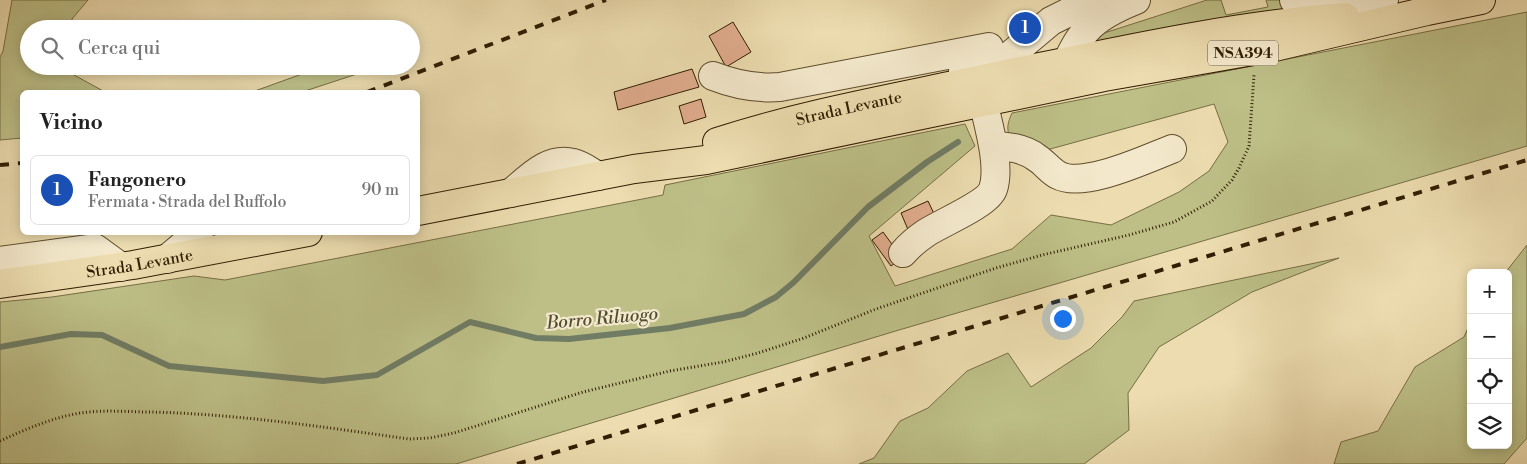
<!DOCTYPE html>
<html lang="it">
<head>
<meta charset="utf-8">
<style>
	:root { --surface:#fff; --page:#f6f6f6; --text:#222; --muted:#767676; --line:#e0e0e0; --accent:#7c3aed }
	body { margin:0; font-family:"Libre Bodoni",serif; background:var(--page); color:var(--text) }
	.controls { position:absolute; right:15px; bottom:15px; display:grid; overflow:hidden; border-radius:8px; box-shadow:0 2px 12px #0003 }
	.controls button { width:45px; height:45px; display:grid; place-items:center; padding:0; border:0; border-bottom:1px solid var(--line); background:var(--surface); color:var(--text); font:25px sans-serif }
	.you { position:absolute; left:1062px; top:318px; width:18px; height:18px; margin:-12px; border:4px solid #fff; border-radius:50%; background:#1a73e8; box-shadow:0 0 0 8px #1a73e833 }
	.badge { display:grid; place-items:center; width:32px; height:32px; border-radius:50%; background:var(--accent); color:#fff; font-size:16px; font-weight:700 }
	.pin { position:absolute; translate:-50% -50%; border:2px solid #fff; box-shadow:0 1px 5px #0006 }
	.list { margin:0; padding:0; list-style:none }
	h2 { display:flex; justify-content:space-between; align-items:center; height:65px; margin:0; padding:0 20px; font-size:21px }
	h2 small { font-size:16px; font-weight:400; color:var(--muted) }
	.list li { display:grid; grid-template-columns:32px 1fr auto; gap:15px; align-items:center; box-sizing:border-box; height:70px; margin:0 10px 10px; padding:0 10px; border:1px solid var(--line); border-radius:8px }
	.list b { display:block; font-size:19px; white-space:nowrap }
	.list p { margin:0; font-size:16px; white-space:nowrap; color:var(--muted) }
	.list em { font-size:16px; font-style:normal; color:var(--muted) }
	.icon { flex:none; width:28px; height:28px; fill:none; stroke:currentColor; stroke-width:2; stroke-linecap:round; stroke-linejoin:round }
	.map { position:relative; flex:none; width:1527px; height:464px; overflow:hidden }
	.search { position:absolute; background:var(--surface); box-shadow:0 2px 12px #0003; left:20px; top:20px; width:400px; height:55px; display:flex; align-items:center; gap:12px; box-sizing:border-box; padding:0 18px; border-radius:28px; color:var(--muted); font-size:19px }
	.panel { position:absolute; background:var(--surface); box-shadow:0 2px 12px #0003; left:20px; top:90px; width:400px; height:145px; border-radius:8px }
	.map>svg:first-child { display:block }
	.green { fill:#bdbf87; stroke:#776e44 }
	.lines { fill:none; stroke-linecap:round; stroke-linejoin:round }
	.stream { stroke:#707c64; stroke-width:6 }
	.building { fill:#e0ac8d; stroke:#311d02 }
	.minor-casing { stroke:#604d2d; stroke-width:30 }
	.major-casing { stroke:#311d02; stroke-width:30 }
	.path { stroke:#311d02; stroke-width:3; stroke-dasharray:1 2.5; stroke-linecap:butt }
	.minor { stroke:#f3e8cb; stroke-width:28 }
	.major { stroke:#ecdcaf; stroke-width:28 }
	.rail { stroke:#311d02; stroke-width:4; stroke-dasharray:9 9; stroke-linecap:butt }
	.labels { text-anchor:middle; stroke-width:4.5; stroke-linejoin:round; paint-order:stroke }
	.shield { fill:#f3e8cb; stroke:#6b5a3e; stroke-width:1 }
	.shield-label { font-size:15px; font-weight:bold; fill:#311d02 }
	.street-label { font-size:16px; fill:#311d02; stroke:#f3e8cb }
	.water-label { font-size:18px; font-style:italic; fill:#504d33; stroke:#f3e8cb }
</style>
</head>
<body>
<div class="map">
<svg width="1527" height="464" viewBox="0 0 1527 464">
	<rect width="100%" height="100%" fill="#ecdcaf"/>
	<filter id="stains"><feTurbulence type="fractalNoise" baseFrequency=".004" numOctaves="4"/><feColorMatrix values="0 0 0 0 .2 0 0 0 0 .09 0 0 0 0 .02 0 0 0 .5 -.17"/></filter>
	<radialGradient id="worn" r=".72"><stop offset=".6" stop-color="#630" stop-opacity="0"/><stop offset="1" stop-color="#630" stop-opacity=".3"/></radialGradient>
	<path class="green" d="M12 0H88L72 19 71 29H29V66H66L65 70 105 92H22V138L0 140V57L3 51Z
		M1207 0H1221L1226 15 1268 7 1266 0H1279L1287 14 1086 53 1098 35Z
		M1527 12V146L899 330 456 464H0V302L52 297 194 276 225 280 663 195 665 185 965 124 975 146 869 236 895 286 1012 249 1051 215 1111 225 1179 192 1209 171 1228 142 1214 104 1043 151 1010 138C1006 128 1008 122 1012 113Z
		M317 66H366L369 70 302 92H252L302 74Z
		M1527 245V438L1504 464H1334L1341 442 1378 431 1415 367 1464 337 1471 321V445H1508V273H1505Z
		M1339 258 1252 292 1159 347 1128 393 1129 430 1084 464H859L874 458 900 421 928 408 967 371 1008 353 1031 387 1091 348 1122 317 1134 301Z"/>
	<g class="lines">
		<path class="stream" d="M0 347 71 334 102 335 169 366 323 381 377 375 470 322 536 338 569 339 670 328 744 314 776 297 794 282 868 207 927 162 958 142"/>
	</g>
	<path class="building" d="M733 22 751 52 726 67 709 36Z
		M692 69 699 87 618 110 614 92Z
		M701 99 706 117 684 124 679 106Z
		M928 201 937 220 909 232 901 213Z
		M883 232 902 258 891 266 872 240Z"/>
	<g class="lines">
		<defs>
			<path id="minor" d="M1294 0C1299 4 1305 8 1312 10 1328 13 1366 3 1384 0
				M963 71 999 62 1008 57 1051 21 1069 12 1104 0
				M713 76C736 85 756 89 780 87L989 47
				M1059 80C1079 33 1088 19 1136 0
				M993 146C1009 146 1024 148 1037 158 1045 163 1050 171 1058 175 1083 189 1146 159 1172 149
				M511 193C528 179 548 156 573 163 582 165 591 172 598 176
				M903 253C909 246 917 239 926 233 941 223 988 204 993 189 1001 166 988 124 983 101
				M167 259 199 232
				M0 261 95 248 121 267"/>
			<g id="major">
				<path id="s1" d="M717 142C806 113 900 97 992 77 1109 53 1226 26 1345 17"/>
				<path d="M418 211 634 169 706 160 1104 77 1270 48 1427 11 1481 0"/>
				<path id="s2" d="M0 284 133 265 308 232"/>
			</g>
		</defs>
		<use href="#minor" class="minor-casing"/>
		<use href="#major" class="major-casing"/>
		<path class="path" d="M0 441C24 430 49 419 75 414 100 409 126 412 151 412 237 414 324 427 409 439L430 438 454 433 583 392 670 371 723 362 758 353 804 338 876 309 996 268 1042 255 1129 235 1174 222 1212 201 1232 180 1239 168 1249 146 1254 75"/>
		<use href="#minor" class="minor"/>
		<use href="#major" class="major"/>
		<path class="rail" d="M367 92 606 0
			M0 165 22 163
			M517 464 1527 160"/>
	</g>
	<g class="labels">
		<rect class="shield" x="1208" y="40.5" width="70" height="25" rx="4"/>
		<g class="shield-label">
			<text x="1243" y="58">NSA394</text>
		</g>
		<g class="street-label">
			<text dy="6" stroke="none"><textPath href="#s1" startOffset="136">Strada Levante</textPath></text>
			<text dy="6" stroke="none"><textPath href="#s2" startOffset="141">Strada Levante</textPath></text>
		</g>
		<g class="water-label">
			<text transform="translate(602 318) rotate(-5)" y="6">Borro Riluogo</text>
		</g>
	</g>
	<rect width="100%" height="100%" filter="url(#stains)"/>
	<rect width="100%" height="100%" fill="url(#worn)"/>
</svg>
<div class="controls">
<button>+</button>
<button>−</button>
<button><svg class="icon" aria-label="locate" viewBox="0 0 24 24"><circle cx="12" cy="12" r="6"/><path d="M12 2v4M12 18v4M2 12h4M18 12h4"/></svg></button>
<button><svg class="icon" aria-label="layers" viewBox="0 0 24 24"><path d="M12 4l9 5-9 5-9-5zM3 14l9 5 9-5"/></svg></button>
</div>
<div class="you"></div>
<div class="pin badge" style="left:1025px;top:28px;background:#1a4fb4">1</div>
<div class="search"><svg class="icon" aria-label="search" viewBox="0 0 24 24"><circle cx="10" cy="10" r="6"/><path d="M15 15l6 6"/></svg>Cerca qui</div>
<section class="panel">
<h2>Vicino<small></small></h2>
<ul class="list">
<li><span class="badge" style="background:#1a4fb4">1</span><div><b>Fangonero</b><p>Fermata · Strada del Ruffolo</p></div><em>90 m</em></li>
</ul>
</section>
</div>
</body>
</html>
